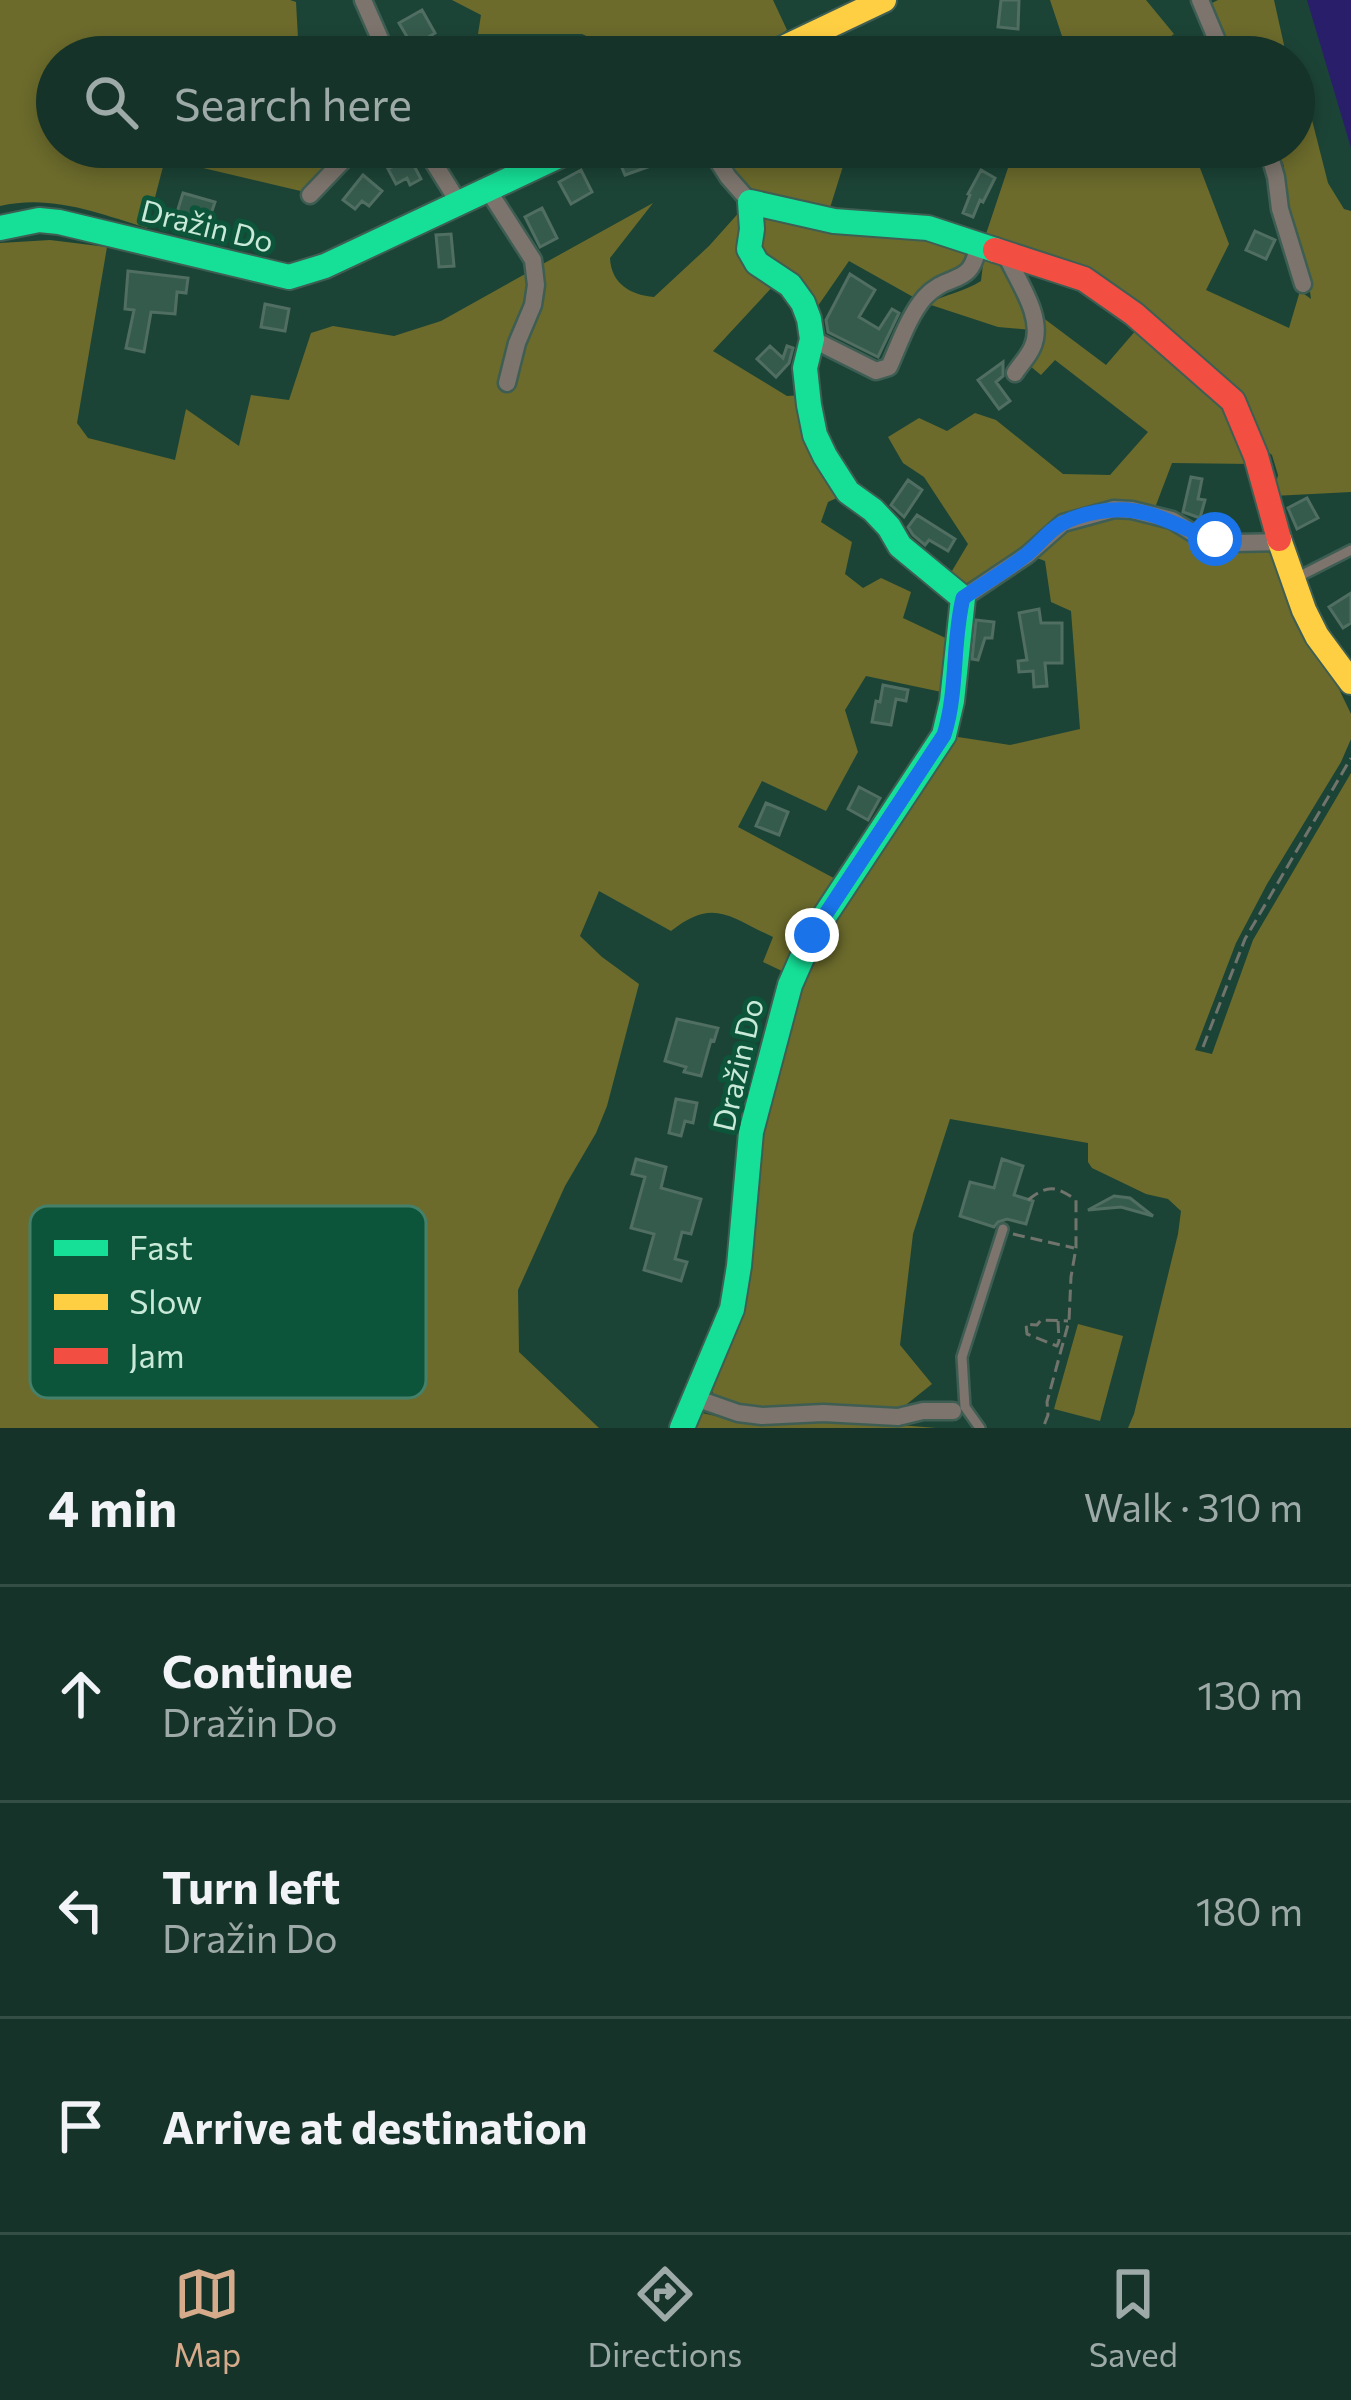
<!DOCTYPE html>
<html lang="en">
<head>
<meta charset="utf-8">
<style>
	:root { --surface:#153328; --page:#1e3b30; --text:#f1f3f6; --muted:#9daaa8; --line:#344e45; --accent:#d6ab8b }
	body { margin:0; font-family:Commissioner,sans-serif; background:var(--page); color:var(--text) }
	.stop { position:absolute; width:36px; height:36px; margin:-27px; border:9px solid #1a73e8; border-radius:50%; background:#fff }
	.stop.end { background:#1a73e8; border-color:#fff; box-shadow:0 3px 12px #0008 }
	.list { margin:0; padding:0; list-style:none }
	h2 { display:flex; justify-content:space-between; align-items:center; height:156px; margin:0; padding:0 48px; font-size:51px }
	h2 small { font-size:39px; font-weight:400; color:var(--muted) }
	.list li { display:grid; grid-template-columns:78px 1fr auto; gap:36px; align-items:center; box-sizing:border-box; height:216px; padding:0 48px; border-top:3px solid var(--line) }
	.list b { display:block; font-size:45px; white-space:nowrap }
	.list p { margin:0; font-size:39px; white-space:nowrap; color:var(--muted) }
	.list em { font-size:39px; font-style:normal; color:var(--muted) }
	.icon { flex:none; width:66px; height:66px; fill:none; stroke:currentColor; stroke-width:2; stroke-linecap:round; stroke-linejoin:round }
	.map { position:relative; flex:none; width:1351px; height:1428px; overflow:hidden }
	.search { position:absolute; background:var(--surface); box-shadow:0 6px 18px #0003; left:36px; right:36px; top:36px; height:132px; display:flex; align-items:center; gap:30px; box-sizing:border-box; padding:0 42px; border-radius:66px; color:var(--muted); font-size:45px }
	.sheet { height:804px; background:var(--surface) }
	nav { display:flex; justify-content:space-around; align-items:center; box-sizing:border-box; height:168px; border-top:3px solid var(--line); background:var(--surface); font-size:33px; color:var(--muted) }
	nav a { display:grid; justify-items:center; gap:6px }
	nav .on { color:var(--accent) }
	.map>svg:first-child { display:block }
	.green { fill:#6c6b2c }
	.water { fill:#291e6a }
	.building { fill:#355b4d; stroke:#506e62; stroke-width:3 }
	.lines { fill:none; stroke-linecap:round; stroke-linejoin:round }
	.lane-casing { stroke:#3e5e53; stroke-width:14 }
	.street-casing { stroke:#3e5e53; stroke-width:21 }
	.fast-casing { stroke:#3e5e53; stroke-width:28 }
	.slow-casing { stroke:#3e5e53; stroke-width:28 }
	.jam-casing { stroke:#3e5e53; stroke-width:28 }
	.path { stroke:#70746d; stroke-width:3; stroke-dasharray:12 6; stroke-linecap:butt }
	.lane { stroke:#7c746d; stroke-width:9 }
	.street { stroke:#7c746d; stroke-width:16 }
	.fast { stroke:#16e098; stroke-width:24 }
	.slow { stroke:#ffcf43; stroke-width:24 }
	.jam { stroke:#f24e42; stroke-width:24 }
	.route { stroke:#1a73e8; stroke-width:15 }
	.labels { text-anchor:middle; stroke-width:10; stroke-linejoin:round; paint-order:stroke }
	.street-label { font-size:30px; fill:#c9e9d9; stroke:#0c543a }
	.key { fill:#0c543a; stroke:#45816a; stroke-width:3 }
	.key-label { font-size:33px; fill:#c9e9d9 }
</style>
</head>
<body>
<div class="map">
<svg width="1351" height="1428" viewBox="0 0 1351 1428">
	<rect width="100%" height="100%" fill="#1c4436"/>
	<path class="green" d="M0 0H290L296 2 298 38 266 50 267 57H57V147H344L349 151 309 193 165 159 147 228C98 213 51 194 0 206Z
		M452 0H773L787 30 747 57H633L582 34H478L481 15Z
		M1050 0H1146L1174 34 1145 57H1069Z
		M1218 0H1274L1284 45 1280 57H1231L1210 4Z
		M1294 82 1312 120 1328 183 1344 209 1351 211V492L1273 496 1278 475 1272 455 1258 444 1245 417 1243 395 1137 300 1085 268 984 240 1015 147H1192L1229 244 1206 290 1289 328 1300 291 1311 299 1307 268 1293 233 1283 183 1284 166 1276 147H1294Z
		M732 147H849L829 211 756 197 738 183 722 155Z
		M653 203 610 258C611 284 631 295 654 297L709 246 743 208 776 283 713 351 787 396 806 395 841 496 828 502 821 522 852 542 845 574 863 588 881 578 911 592 903 618 954 642 951 694 866 676 845 710 858 752 826 811 762 781 738 827 843 883 789 983 782 971 763 962 773 937C729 917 714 897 671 931L599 891 580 936 602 957 639 984 607 1106 596 1133 565 1186 518 1290 519 1352 599 1428H0V243L50 240 107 247 77 423 88 438 175 460 186 409 239 446 251 395 289 400 311 333 333 326 394 336 441 321 527 273 525 306 500 370 516 374 534 317 542 308 541 265Z
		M759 216 932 235 971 251 967 265 915 298 849 261 813 313 756 255Z
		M984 256 1002 260 1019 294 1032 330 998 327 928 304C945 294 964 292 981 281Z
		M1042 317 1106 365 1137 329 1229 407 1252 464 1172 463 1153 513 1088 514 963 596 946 581 968 544 924 477 903 463 888 437 919 418 947 431 975 413 996 420 1063 474 1110 475 1148 432 1055 360 1041 375 1030 366Z
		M1115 511 1273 552 1351 714V739L1341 762 1267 884 1236 943 1195 1050 1212 1054 1253 940 1351 773V1428H1128L1134 1414 1178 1234 1181 1211 1168 1199 1146 1194 1092 1168 1088 1162V1143L950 1119 913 1234 900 1345 932 1384 897 1412 763 1411 715 1399 710 1385 793 987 945 735 1010 745 1080 729 1071 611 1051 602 1045 561 1029 555 1064 524Z
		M1078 1324 1123 1336 1100 1421 1054 1409Z
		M702 1413 747 1423 826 1419 936 1428H696Z"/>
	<path class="water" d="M1307 0H1351V148Z"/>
	<path class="building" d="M1001 0H1019L1018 29 998 27Z
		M422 10 435 33 413 47 399 23Z
		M632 147H658L665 161 625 175 616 153Z
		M410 158 421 179 410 185 407 178 396 184 388 169Z
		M581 170 592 192 571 204 559 182Z
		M981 170 995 178 983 202 980 200 973 217 963 213 970 195 968 194Z
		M363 175 382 191 369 206 362 201 355 209 343 200Z
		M183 193 215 202 205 232 174 222Z
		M542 208 557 238 540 247 525 217Z
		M1255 231 1275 240 1266 259 1246 250Z
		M451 234 454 266 439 267 436 235Z
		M128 271 188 278 186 293 177 292 175 314 151 312 144 352 126 348 134 310 125 309Z
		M850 274 875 290 859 317 879 329 892 309 899 313 878 357 828 332 826 320Z
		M265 304 289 309 285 331 261 327Z
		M770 346 783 358 787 346 793 348 789 363 776 377 757 359Z
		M1003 362V376L996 382 1010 401 999 409 978 380Z
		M1191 477 1202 479 1198 499 1205 500 1200 518 1183 512Z
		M908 480 922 490 904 517 891 505Z
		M1307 498 1318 518 1297 529 1288 508Z
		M917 515 955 539 948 551 929 540 925 545 913 535 908 527Z
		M1351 593V623L1343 628 1329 607Z
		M1039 609 1041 623H1062V663H1045L1047 686 1034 687 1033 671 1019 672 1018 661 1027 660 1019 613Z
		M976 620 994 622 992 638H985L978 660 972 659Z
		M883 685 908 690 906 701 896 699 891 725 872 722 876 701 880 702Z
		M859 787 880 798 868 820 848 809Z
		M766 803 788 812 779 835 756 826Z
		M677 1019 718 1028 714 1041 711 1040 701 1076 684 1072 686 1067 665 1061Z
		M676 1099 697 1103 693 1123 685 1121 681 1136 669 1133Z
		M636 1159 666 1167 661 1188 701 1199 691 1234 682 1232 675 1259 687 1262 681 1281 644 1270 654 1234 631 1228 645 1177 632 1174Z
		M1002 1159 1023 1166 1014 1195 1033 1201 1026 1224 1007 1219 998 1222 994 1227 960 1216 970 1182 994 1188Z
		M1114 1196 1130 1198 1153 1216 1121 1207 1088 1210Z"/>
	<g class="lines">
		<defs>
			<path id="lane" d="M1294 579 1351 550
				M980 1428 965 1407 962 1357 1003 1229"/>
			<path id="street" d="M363 0 388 57
				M1200 0 1224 57
				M424 147 459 203
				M709 147 728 177 750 202
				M1267 147 1276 177 1280 209 1303 284
				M488 190 533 260 536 285 533 305 517 343 507 383
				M310 195 356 147
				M1006 255C1018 282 1046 319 1032 348 1028 357 1020 365 1015 373
				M812 339 876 371 889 367C899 345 909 315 925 297 949 271 972 288 978 245
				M963 598 1027 555 1063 523 1114 509 1132 510 1172 520 1196 535 1215 539 1236 543 1280 542
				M689 1413 701 1400 738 1413 762 1416 823 1413 898 1417 923 1411H953"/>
			<path id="fast" d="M0 228 39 220 59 222 289 277 325 266 578 147
				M682 1428 732 1309 739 1266 751 1132 790 985 812 935 944 735 952 701 963 598 900 546 889 527 873 510 848 492 825 456 815 435 809 405 805 368 812 339 809 319 803 303 790 285 757 263 749 249 752 229 750 202 834 221 928 228 995 250"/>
			<path id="slow" d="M764 57 884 0
				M1279 539 1304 610 1317 636 1351 682"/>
			<path id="jam" d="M995 250 1084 279 1134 314 1233 401 1256 456 1279 539"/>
		</defs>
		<use href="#lane" class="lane-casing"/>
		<use href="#street" class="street-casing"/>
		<use href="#fast" class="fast-casing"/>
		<use href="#slow" class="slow-casing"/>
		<use href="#jam" class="jam-casing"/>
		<path class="path" d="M1203 1047 1245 939 1351 758
			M1028 1200C1048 1184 1056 1186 1076 1200V1248L1071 1277 1069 1321 1047 1402 1048 1415 1043 1428
			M1013 1234 1074 1248
			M1058 1321 1059 1341 1057 1346 1027 1334 1026 1324 1037 1325 1041 1320 1068 1321"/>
		<use href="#lane" class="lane"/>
		<use href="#street" class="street"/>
		<use href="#fast" class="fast"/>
		<use href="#slow" class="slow"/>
		<use href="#jam" class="jam"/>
	</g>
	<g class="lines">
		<path class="route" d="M812 935 944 735C958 691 952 643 963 598 983 584 1006 571 1026 555 1038 546 1047 532 1061 524 1081 513 1113 507 1135 511 1164 515 1187 532 1215 539"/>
	</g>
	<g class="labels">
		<g class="street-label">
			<text transform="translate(207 227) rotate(14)" y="10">Dražin Do</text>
			<text transform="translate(739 1065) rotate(-77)" y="10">Dražin Do</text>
		</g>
	</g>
	<rect x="30" y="1206" width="396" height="192" rx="18" class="key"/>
	<rect x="54" y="1240" width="54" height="16" fill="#16e098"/>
	<rect x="54" y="1294" width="54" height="16" fill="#ffcf43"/>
	<rect x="54" y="1348" width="54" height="16" fill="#f24e42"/>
	<g class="key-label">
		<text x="129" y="1260">Fast</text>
		<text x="129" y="1314">Slow</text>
		<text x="129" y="1368">Jam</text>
	</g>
</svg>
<div class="stop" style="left:1215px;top:539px"></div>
<div class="stop end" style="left:812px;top:935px"></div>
<div class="search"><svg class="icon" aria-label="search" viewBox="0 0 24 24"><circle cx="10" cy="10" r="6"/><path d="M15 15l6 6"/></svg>Search here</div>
</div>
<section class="sheet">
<h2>4 min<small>Walk · 310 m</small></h2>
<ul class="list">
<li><svg class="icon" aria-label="ahead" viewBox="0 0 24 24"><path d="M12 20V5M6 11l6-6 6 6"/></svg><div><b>Continue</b><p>Dražin Do</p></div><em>130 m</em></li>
<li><svg class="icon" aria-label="left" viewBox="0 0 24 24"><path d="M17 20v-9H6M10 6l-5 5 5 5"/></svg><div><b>Turn left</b><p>Dražin Do</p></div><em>180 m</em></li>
<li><svg class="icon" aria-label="arrive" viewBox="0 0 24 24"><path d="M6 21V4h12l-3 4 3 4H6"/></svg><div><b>Arrive at destination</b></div></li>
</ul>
</section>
<nav>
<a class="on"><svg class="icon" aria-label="map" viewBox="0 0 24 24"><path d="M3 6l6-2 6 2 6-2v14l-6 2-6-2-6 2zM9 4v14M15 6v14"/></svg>Map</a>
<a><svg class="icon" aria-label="directions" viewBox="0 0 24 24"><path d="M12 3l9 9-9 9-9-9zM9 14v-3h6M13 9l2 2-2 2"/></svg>Directions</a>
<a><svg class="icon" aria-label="saved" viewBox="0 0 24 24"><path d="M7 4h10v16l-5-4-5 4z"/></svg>Saved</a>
</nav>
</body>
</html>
